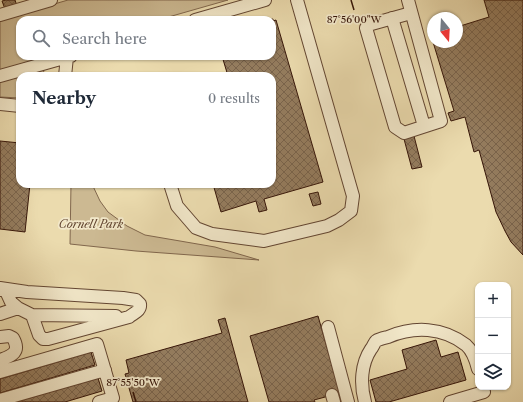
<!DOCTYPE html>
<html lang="en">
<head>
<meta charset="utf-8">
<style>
	:root { --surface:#fff; --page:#f6f6f7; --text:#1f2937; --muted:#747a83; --line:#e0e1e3 }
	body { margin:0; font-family:"Libre Caslon Text",serif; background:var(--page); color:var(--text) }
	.controls { position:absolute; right:12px; bottom:12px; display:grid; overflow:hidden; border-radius:8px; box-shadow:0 1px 3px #0004 }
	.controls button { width:36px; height:36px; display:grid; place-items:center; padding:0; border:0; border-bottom:1px solid var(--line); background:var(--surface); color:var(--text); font:20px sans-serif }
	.compass { position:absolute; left:427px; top:12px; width:36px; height:36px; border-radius:50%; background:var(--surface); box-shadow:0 1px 3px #0004; rotate:162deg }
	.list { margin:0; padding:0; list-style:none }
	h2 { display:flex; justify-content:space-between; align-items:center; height:52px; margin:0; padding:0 16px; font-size:17px }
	h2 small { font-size:13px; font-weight:400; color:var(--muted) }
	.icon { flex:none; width:22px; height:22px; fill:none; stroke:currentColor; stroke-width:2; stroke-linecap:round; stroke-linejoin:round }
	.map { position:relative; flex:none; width:523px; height:402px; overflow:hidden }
	.search { position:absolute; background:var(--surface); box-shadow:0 1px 3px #0004; left:16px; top:16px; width:260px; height:44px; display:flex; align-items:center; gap:10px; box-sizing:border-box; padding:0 14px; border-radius:12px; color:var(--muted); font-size:15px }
	.panel { position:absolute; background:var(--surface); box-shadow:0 1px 3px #0004; left:16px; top:72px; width:260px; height:116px; border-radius:12px }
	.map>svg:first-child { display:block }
	.park { fill:#ccb992; stroke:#81674d }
	.building { fill:url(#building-cross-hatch); stroke:#361508 }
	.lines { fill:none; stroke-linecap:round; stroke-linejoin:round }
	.minor-casing { stroke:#634632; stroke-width:14 }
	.minor { stroke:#f2e8ca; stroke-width:12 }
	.ticks { fill:none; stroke:#361508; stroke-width:1.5 }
	.labels { text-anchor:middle; stroke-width:3.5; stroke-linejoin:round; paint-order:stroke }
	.park-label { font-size:11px; font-style:italic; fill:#634631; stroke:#f2e8ca }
	.ticks-label { font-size:10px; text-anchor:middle; fill:#361508; stroke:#f2e8ca; stroke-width:3.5; stroke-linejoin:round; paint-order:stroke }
</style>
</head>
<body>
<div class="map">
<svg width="523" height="402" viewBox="0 0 523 402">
	<defs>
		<pattern id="building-cross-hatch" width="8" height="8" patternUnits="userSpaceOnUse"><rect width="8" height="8" fill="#947c5e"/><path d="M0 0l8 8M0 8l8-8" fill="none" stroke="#7a644c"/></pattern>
	</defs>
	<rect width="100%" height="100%" fill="#ebdbae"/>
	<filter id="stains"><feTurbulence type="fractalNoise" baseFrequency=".005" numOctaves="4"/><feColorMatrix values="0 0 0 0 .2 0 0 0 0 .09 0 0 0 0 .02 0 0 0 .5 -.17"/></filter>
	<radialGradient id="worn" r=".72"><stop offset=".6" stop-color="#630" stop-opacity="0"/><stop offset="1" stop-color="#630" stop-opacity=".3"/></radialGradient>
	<path class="park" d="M68 0H228L158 20H20V56H42L44 74 55 76H20V98L0 97V20Z
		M71 184H92L100 201 108 212 127 226 145 235 215 247 259 260 136 251 70 244Z"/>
	<path class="building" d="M6 0H15L17 6 5 9 2 1Z
		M484 0H523V255L511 242 505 231 496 212 479 150 474 152 465 117 451 121 448 113 454 111 433 42H457V27L489 17Z
		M273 19V21L276 20 323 182 264 199 267 210 259 212 256 201 221 212 213 184H272V76H228L222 56H272V20H268Z
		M414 136 422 167 412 169 404 139Z
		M0 141 20 143V184H30L25 232 0 229Z
		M318 192 321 204 313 206 309 194Z
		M318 316 340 393 314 400 315 402H269L250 336Z
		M225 318 248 402H133L125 374 129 373 126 360 222 333 218 320Z
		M436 340 441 357 458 352 466 380 389 402H376L370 380 407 369 402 350Z
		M91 352 95 365 0 393V379Z
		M98 378 102 391 65 402H15Z"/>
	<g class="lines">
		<defs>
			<path id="minor" d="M408 0 441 121 404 133 395 127 366 28 368 25 411 13
				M0 15 51 0
				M392 18 424 126
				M195 20 265 0
				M0 76 71 56
				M65 76 67 57
				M0 104 20 106
				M170 184 177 206 196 228 212 234 264 241 327 226 339 220 351 211 353 196 297 0
				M0 288 27 292 123 298 136 300 140 304C141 311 134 313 129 317L48 339H43L39 335 32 315
				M0 290 5 289 11 302 18 308 32 315 116 316
				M0 314 18 308
				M328 327 348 402
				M0 337 9 336 13 338C21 352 12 356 0 360
				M0 372 97 344 113 398 99 402
				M332 395 334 402
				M0 400 105 370
				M365 402C360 384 361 364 371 349 373 347 374 343 376 341 379 339 384 338 388 337 414 326 443 327 466 345 473 351 476 361 478 369
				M450 402 484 392"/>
		</defs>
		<use href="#minor" class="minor-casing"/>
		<use href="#minor" class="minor"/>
	</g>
	<path class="ticks" d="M351 0 354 10M133 392 136 402"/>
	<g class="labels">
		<g class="park-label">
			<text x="91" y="228">Cornell Park</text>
		</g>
	</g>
	<g class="ticks-label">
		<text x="354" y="23">87°56'00"W</text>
		<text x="133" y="386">87°55'50"W</text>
	</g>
	<rect width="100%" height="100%" filter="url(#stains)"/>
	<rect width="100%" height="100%" fill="url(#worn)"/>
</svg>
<div class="controls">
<button>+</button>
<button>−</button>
<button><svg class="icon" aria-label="layers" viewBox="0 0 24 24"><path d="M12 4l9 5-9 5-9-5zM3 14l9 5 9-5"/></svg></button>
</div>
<svg class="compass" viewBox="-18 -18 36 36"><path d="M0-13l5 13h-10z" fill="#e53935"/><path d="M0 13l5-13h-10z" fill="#747a83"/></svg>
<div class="search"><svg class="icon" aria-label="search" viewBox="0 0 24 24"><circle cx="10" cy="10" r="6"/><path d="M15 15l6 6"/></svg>Search here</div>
<section class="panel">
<h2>Nearby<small>0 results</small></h2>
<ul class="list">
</ul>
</section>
</div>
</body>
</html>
